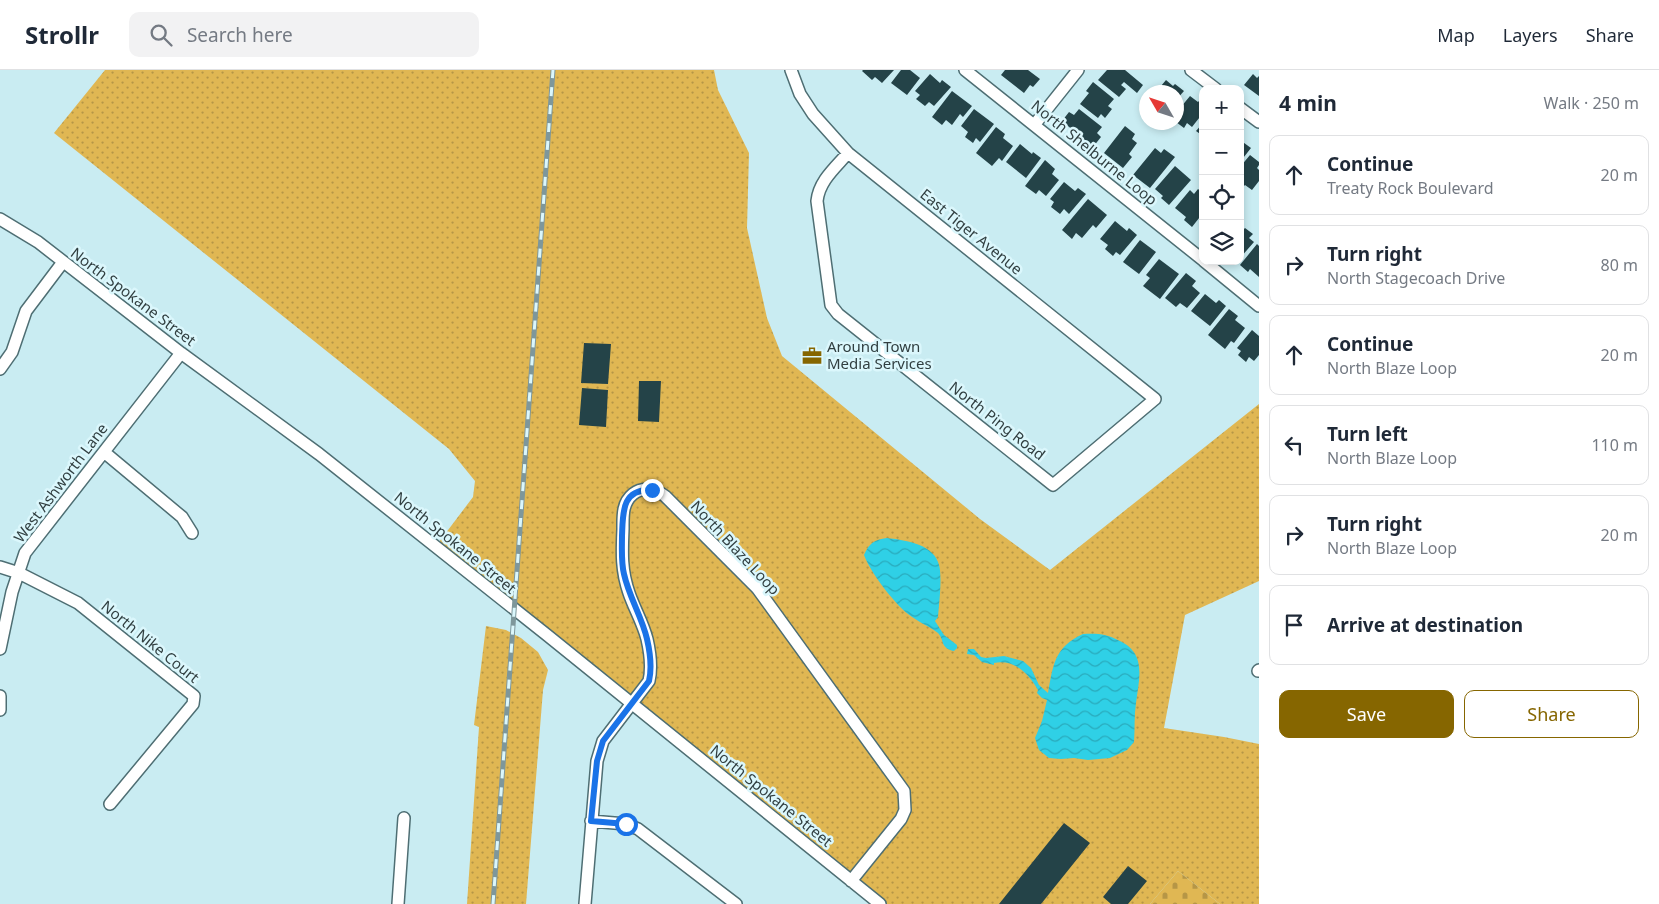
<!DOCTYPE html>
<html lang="en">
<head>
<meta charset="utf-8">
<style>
	:root { --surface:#fff; --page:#f2f2f3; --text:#1f2937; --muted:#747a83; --line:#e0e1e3; --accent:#866600 }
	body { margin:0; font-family:"Noto Sans",sans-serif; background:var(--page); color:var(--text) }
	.controls { position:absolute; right:15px; top:15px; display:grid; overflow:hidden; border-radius:10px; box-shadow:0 2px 8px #0003 }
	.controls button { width:45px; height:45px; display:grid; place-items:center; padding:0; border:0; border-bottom:1px solid var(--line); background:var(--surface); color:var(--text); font:25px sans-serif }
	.compass { position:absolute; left:1139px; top:15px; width:45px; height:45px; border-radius:50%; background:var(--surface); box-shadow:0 2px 8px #0003; rotate:309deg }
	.stop { position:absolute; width:15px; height:15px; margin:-11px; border:4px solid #1a73e8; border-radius:50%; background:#fff }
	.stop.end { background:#1a73e8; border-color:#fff; box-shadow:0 1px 5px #0008 }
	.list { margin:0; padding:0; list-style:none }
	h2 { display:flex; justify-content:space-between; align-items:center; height:65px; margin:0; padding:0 20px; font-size:21px }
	h2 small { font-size:16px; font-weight:400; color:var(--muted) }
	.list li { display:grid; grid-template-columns:32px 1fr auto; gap:15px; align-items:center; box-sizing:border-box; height:80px; margin:0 10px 10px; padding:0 10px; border:1px solid var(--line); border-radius:10px }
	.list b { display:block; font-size:19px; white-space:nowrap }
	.list p { margin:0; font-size:16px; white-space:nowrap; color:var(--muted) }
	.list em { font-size:16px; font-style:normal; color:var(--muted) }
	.actions { display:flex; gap:10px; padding:15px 20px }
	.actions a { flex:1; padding:11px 0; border:1px solid var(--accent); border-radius:10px; text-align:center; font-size:18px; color:var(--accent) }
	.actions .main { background:var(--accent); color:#fff }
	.icon { flex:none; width:28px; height:28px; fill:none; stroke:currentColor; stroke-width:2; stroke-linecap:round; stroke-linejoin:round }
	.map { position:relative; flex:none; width:1259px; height:834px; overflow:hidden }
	header { display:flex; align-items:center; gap:30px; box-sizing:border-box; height:70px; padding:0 25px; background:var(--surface); border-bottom:1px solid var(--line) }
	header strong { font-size:24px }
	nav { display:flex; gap:28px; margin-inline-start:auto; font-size:18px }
	.search { width:350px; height:45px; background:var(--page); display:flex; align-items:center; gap:12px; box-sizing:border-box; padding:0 18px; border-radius:10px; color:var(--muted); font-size:19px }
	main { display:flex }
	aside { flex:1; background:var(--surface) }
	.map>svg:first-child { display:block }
	.grass { fill:url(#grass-dots) }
	.cemetery { fill:url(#cemetery-stones) }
	.water { fill:url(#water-waves) }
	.building { fill:#244348 }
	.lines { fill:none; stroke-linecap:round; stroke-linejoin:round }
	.minor-casing { stroke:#4e6e73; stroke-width:14 }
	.minor { stroke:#fff; stroke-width:11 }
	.rail-casing { stroke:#7e979b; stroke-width:5 }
	.rail { stroke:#dbf7fc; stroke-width:3; stroke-dasharray:9; stroke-linecap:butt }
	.route { stroke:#1a73e8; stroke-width:6 }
	.labels { text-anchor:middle; stroke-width:5; stroke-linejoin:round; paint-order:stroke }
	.street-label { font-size:15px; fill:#313f41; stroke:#dbf7fc }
	.poi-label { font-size:15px; fill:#313f41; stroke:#dbf7fc; text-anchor:start }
</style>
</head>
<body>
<header>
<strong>Strollr</strong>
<div class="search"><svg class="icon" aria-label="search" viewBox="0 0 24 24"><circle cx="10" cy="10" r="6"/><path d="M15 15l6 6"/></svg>Search here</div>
<nav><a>Map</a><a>Layers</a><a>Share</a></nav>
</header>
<main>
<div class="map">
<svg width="1259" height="834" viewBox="0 0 1259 834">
	<defs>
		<pattern id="grass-dots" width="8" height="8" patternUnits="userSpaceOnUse" patternTransform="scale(1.25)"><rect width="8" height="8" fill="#e0b753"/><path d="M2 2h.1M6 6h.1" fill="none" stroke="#b69646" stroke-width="1.8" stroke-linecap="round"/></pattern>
		<pattern id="cemetery-stones" width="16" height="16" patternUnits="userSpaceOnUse" patternTransform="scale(1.25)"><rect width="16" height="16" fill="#e0b753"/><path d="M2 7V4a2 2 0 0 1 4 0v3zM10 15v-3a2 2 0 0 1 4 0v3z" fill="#b69646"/></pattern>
		<pattern id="water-waves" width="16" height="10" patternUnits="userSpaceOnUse" patternTransform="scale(1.25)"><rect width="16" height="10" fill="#2fd0e6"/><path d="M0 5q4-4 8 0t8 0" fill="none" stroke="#29aabc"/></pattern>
	</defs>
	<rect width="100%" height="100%" fill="#c9ecf2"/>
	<path class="grass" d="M105 0H714L718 20 749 83 747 158 767 248 782 286 980 449 1050 500 1259 334V511L1185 545 1164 658 1224 667 1259 674V834H1220L1178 801 1150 834H880L436 476 473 427 475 411 449 379 54 63Z
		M486 556 506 560 521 568 538 582 548 600 543 620 526 834H467L479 657 474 655Z"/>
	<path class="cemetery" d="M1178 801 1220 834H1150Z"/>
	<path class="water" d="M887 468C903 470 931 473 938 492 943 503 939 534 938 547L935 551 944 565 957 575V578L954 581C940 578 945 571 938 563 929 556 918 552 908 544 894 533 870 502 864 485 869 473 874 470 887 468Z
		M1083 564C1097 563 1107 564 1120 571 1147 584 1139 609 1136 633 1134 646 1135 659 1134 672L1127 680 1110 688 1088 690 1074 688 1061 689 1049 688 1039 680 1035 668 1042 651 1047 630 1042 628 1037 623 1038 620C1029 604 1015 589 994 593V595L982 592 974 585 967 584 968 579H974L981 587 986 588 1004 586 1023 591 1031 598 1039 615 1048 623C1053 596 1054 577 1083 564Z"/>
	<path class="building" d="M863 0H894L882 13 875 7 872 10 862 1Z
		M901 0H910L920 8 907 25 891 13Z
		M1005 0H1028L1040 9 1033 17 1030 15 1024 23 1001 5Z
		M1107 0H1125L1143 15 1137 23 1124 12 1121 15 1126 19 1119 27 1098 10Z
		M930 4 940 13 942 10 951 17 934 36 929 32 925 36 916 29 920 25 915 21Z
		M1253 4 1257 8 1259 6V26L1244 15Z
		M1166 10 1173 16 1175 14 1184 21 1176 30V22H1156Z
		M1093 12 1114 29 1108 36 1112 39 1105 48 1101 44 1098 48 1080 34 1089 23 1086 21Z
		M952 21 972 36 963 47 960 44 952 55 946 50 942 55 932 47Z
		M1190 26 1198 32 1200 30 1203 33V43L1192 57 1187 53 1184 58 1176 52 1179 47 1176 43Z
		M974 39 994 54 980 72 976 68 973 73 965 67 968 62 961 56Z
		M1079 39 1102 57 1097 63 1101 67 1093 77 1062 51 1069 42 1074 45Z
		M1203 53V74L1199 71 1203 66 1196 61Z
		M1125 56 1135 64 1132 69 1137 73 1129 84 1132 87 1123 98 1104 83Z
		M996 57 1005 64 1003 68 1013 76 1002 91 999 88 992 96 976 83Z
		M1240 70 1251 78 1240 92Z
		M1020 74 1032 84 1033 82 1041 88 1026 108 1006 92Z
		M1155 78 1161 83 1164 79 1175 87 1150 118 1133 105Z
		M1250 85 1259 92V95L1257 98 1259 100V111L1252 120 1245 115 1240 120V97Z
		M1045 90 1055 99 1052 104 1059 110 1046 126 1039 120 1036 124 1025 116Z
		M1175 96 1191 110 1169 135 1161 128 1163 126 1155 119Z
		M1064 112 1075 121 1078 118 1086 124 1069 144 1064 139 1060 144 1051 137 1054 132 1050 129Z
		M1198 119 1203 123V143L1192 157 1184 150 1186 147 1175 138 1190 120 1194 124Z
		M1088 129 1107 145 1096 158 1093 155 1082 168 1076 163 1072 169 1062 160Z
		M1115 151 1127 161 1129 158 1137 165 1120 185 1116 182 1113 186 1105 179 1108 175 1100 169Z
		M1245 158 1253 164 1249 168 1254 172 1240 188V161L1241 162Z
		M1140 170 1156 182 1139 204 1123 192Z
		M1257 174 1259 176V207L1250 199 1248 202 1240 195Z
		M1159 189 1179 204 1160 229 1143 216 1150 208 1146 205Z
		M1186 203 1196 211 1192 216 1200 223 1187 238 1180 233 1176 237 1165 228Z
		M1205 224 1216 233 1219 230 1226 236 1210 256 1191 241Z
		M1229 239 1238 246 1235 250 1245 258 1234 273 1231 271 1225 279 1208 265Z
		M1252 260 1259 266V285L1254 291 1249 287 1246 292 1238 285 1241 281 1237 278Z
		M584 273 611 274 608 314 581 313Z
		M639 311H661L659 352 638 351Z
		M582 318 608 320 606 357 579 355Z
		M1064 753 1090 773 1041 834H999Z
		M1128 796 1147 811 1128 834H1111L1103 827Z"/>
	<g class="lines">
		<defs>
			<path id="minor" d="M791 0 800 24 813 44 848 83 1155 329 1053 415 838 244 831 235 817 131C819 111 835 98 848 83
				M965 0 1203 190
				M1191 0 1216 19
				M1240 38 1259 52
				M1035 54 1078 0
				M0 149 38 172 181 283 319 384 547 565 880 834
				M1204 191 1259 236
				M0 299 12 282 26 241 63 192
				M104 382 182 447 192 463
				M0 497 19 503 78 533 194 626 193 634 110 734
				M0 579 12 522 25 483 181 283
				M1258 601 1259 600
				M0 626V640
				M591 751 626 754 638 759 736 834
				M398 834 404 748
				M585 834 597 691 603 671 649 611C652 598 650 582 647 569 643 553 634 538 629 523 621 500 622 482 623 459 623 446 622 433 633 424 643 416 656 419 665 426L757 518 904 721 905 740 901 749 851 811"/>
		</defs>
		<use href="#minor" class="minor-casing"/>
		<use href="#minor" class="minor"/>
		<defs>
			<path id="rail" d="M493 834 553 0"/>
		</defs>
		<use href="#rail" class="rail-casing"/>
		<use href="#rail" class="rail"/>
	</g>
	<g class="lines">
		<path class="route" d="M626 754 591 751 597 691 603 671 649 611C652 598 650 582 647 569 642 547 629 527 624 504 621 492 622 479 622 466 623 444 621 418 652 420"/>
	</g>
	<defs>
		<symbol id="office-bare" viewBox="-9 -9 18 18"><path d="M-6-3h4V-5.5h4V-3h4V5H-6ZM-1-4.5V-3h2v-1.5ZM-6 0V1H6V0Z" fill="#866600" stroke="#dbf7fc" stroke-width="2.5" paint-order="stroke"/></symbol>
	</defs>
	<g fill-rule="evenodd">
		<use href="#office-bare" x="798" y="272" width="28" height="28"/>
	</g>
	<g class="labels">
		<g class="street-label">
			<text transform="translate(1094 83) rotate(39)" y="5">North Shelburne Loop</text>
			<text transform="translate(971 162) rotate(39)" y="5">East Tiger Avenue</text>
			<text transform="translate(133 227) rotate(37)" y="5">North Spokane Street</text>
			<text transform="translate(997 351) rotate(38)" y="5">North Ping Road</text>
			<text transform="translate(61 413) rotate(-53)" y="5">West Ashworth Lane</text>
			<text transform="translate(455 473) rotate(39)" y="5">North Spokane Street</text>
			<text transform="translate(735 478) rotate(47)" y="5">North Blaze Loop</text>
			<text transform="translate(150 572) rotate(39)" y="5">North Nike Court</text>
			<text transform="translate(771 726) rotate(39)" y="5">North Spokane Street</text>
		</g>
		<g class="poi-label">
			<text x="827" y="282">Around Town<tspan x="827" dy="17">Media Services</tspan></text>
		</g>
	</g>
</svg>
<div class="controls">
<button>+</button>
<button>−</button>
<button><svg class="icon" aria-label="locate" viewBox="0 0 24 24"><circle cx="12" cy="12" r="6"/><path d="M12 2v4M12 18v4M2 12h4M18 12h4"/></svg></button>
<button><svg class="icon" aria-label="layers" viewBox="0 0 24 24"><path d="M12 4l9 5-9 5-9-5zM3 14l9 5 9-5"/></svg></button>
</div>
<svg class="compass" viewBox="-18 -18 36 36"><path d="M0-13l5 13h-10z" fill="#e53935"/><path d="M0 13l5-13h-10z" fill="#747a83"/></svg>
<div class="stop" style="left:626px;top:754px"></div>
<div class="stop end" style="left:652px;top:420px"></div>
</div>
<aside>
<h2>4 min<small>Walk · 250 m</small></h2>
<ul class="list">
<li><svg class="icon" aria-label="ahead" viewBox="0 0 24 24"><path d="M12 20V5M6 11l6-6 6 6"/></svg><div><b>Continue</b><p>Treaty Rock Boulevard</p></div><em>20 m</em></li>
<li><svg class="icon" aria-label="right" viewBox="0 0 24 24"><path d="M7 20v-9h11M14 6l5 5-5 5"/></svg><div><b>Turn right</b><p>North Stagecoach Drive</p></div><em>80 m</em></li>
<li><svg class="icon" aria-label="ahead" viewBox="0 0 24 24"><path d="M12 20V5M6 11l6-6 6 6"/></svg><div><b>Continue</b><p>North Blaze Loop</p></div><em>20 m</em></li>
<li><svg class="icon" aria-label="left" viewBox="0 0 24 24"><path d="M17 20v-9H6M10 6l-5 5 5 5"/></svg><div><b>Turn left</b><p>North Blaze Loop</p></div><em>110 m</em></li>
<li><svg class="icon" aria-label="right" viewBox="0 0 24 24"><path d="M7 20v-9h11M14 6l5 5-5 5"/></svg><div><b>Turn right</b><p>North Blaze Loop</p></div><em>20 m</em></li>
<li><svg class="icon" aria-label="arrive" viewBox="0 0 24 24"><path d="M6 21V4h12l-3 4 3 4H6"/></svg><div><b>Arrive at destination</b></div></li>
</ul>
<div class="actions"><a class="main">Save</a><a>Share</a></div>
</aside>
</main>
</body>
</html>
